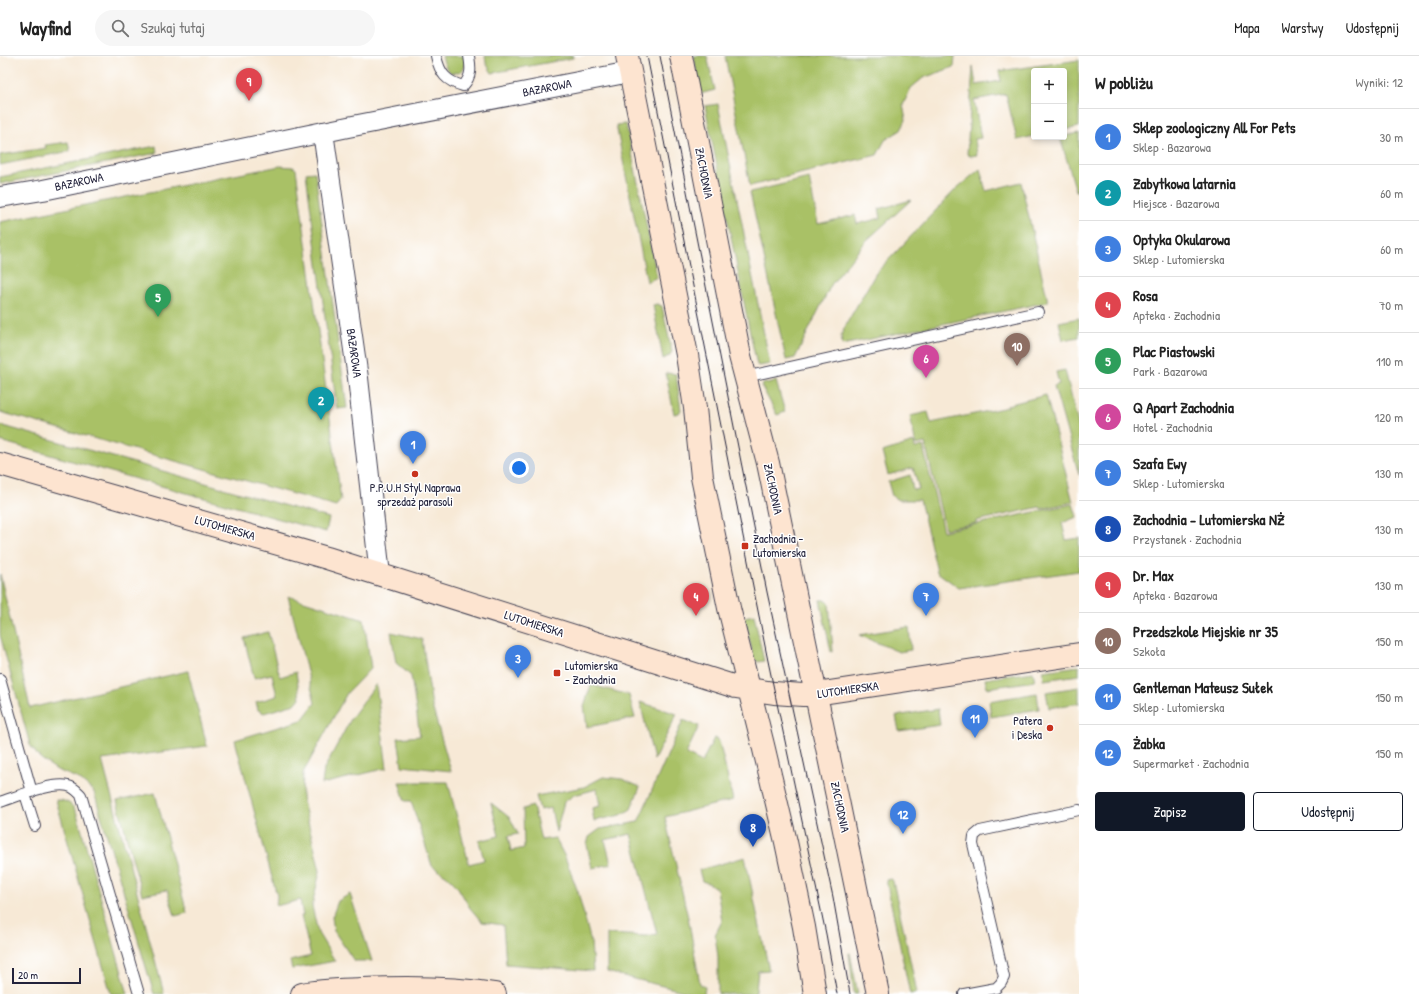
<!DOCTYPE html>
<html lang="pl">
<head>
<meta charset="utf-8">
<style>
	:root { --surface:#fff; --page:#f6f6f6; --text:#222; --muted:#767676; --line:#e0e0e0; --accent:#111827 }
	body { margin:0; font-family:"Patrick Hand",sans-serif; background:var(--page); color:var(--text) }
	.controls { position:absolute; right:12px; top:12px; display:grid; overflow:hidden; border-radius:4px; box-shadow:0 2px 6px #0003 }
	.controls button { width:36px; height:36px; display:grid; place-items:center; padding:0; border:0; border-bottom:1px solid var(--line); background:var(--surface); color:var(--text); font:20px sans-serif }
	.scale { position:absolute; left:12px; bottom:10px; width:69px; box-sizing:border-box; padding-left:4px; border:2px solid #22223b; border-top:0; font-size:11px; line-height:14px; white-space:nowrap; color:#22223b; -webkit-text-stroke:3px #fff; paint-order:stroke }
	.you { position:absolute; left:519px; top:412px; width:14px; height:14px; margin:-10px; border:3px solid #fff; border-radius:50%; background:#1a73e8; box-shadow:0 0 0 6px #1a73e833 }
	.badge { display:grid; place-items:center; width:26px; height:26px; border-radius:50%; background:var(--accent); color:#fff; font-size:13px; font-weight:700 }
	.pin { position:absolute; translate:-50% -33px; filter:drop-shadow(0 1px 2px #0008) }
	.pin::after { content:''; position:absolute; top:21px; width:14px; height:12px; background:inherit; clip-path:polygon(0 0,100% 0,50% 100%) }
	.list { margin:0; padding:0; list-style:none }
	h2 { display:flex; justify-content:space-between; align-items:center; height:52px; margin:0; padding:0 16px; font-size:17px }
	h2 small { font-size:13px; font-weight:400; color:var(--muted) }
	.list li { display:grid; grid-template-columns:26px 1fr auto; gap:12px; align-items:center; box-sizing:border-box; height:56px; padding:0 16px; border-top:1px solid var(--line) }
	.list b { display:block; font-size:15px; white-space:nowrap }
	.list p { margin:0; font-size:13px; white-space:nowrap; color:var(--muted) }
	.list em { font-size:13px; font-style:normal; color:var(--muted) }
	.actions { display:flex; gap:8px; padding:12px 16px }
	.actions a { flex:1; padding:9px 0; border:1px solid var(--accent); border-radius:4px; text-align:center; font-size:14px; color:var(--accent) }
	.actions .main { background:var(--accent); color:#fff }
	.icon { flex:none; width:22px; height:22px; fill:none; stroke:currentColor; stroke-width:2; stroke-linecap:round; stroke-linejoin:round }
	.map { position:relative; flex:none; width:1079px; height:938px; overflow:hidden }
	header { display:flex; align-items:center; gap:24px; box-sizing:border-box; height:56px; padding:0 20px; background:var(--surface); border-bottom:1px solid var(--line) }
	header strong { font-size:19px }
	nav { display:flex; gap:22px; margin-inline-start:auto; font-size:14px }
	.search { width:280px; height:36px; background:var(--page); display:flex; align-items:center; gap:10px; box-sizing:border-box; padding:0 14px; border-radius:22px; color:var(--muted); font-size:15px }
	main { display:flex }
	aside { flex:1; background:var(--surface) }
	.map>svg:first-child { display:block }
	.green { fill:#a9c166; stroke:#667250 }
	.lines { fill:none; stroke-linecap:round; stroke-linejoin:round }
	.service-casing { stroke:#424052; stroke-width:12 }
	.minor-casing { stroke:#424052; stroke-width:22 }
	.secondary-casing { stroke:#424052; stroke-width:24 }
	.service { stroke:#fff; stroke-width:10 }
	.minor { stroke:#fff; stroke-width:20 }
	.secondary { stroke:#fde4d0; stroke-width:22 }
	.tram { stroke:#22223b; stroke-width:1 }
	.poi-dot { fill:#c8321e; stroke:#fff; stroke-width:1.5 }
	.labels { text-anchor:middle; stroke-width:3; stroke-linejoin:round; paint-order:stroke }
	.street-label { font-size:12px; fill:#22223b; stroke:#fff }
	.poi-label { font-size:12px; fill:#22223b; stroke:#fff; text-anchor:start }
</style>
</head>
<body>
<header>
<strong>Wayfind</strong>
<div class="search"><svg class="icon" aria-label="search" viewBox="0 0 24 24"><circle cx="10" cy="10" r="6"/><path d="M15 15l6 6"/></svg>Szukaj tutaj</div>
<nav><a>Mapa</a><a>Warstwy</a><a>Udostępnij</a></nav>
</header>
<main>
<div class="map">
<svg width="1079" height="938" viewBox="0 0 1079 938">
	<rect width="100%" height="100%" fill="#fff"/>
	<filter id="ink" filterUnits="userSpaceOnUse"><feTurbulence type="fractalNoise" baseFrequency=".025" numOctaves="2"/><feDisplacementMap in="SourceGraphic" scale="8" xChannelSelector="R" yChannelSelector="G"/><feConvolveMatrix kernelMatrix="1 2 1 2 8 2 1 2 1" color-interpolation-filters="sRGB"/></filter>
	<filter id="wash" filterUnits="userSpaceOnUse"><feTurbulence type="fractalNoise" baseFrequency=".012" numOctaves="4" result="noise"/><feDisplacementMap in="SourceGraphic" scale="16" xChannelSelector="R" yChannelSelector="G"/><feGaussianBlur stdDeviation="0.9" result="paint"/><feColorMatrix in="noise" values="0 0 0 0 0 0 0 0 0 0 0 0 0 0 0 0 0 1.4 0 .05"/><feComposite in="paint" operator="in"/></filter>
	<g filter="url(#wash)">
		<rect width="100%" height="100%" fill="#f7e9d6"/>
		<path class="green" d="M442 0H467C466 11 464 18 451 17 445 12 444 7 442 0Z
			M485 0H573V2L492 17 486 7Z
			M694 0H707L715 34 700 38Z
			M725 0H955L954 11 923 22 911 32 903 49 906 64 901 74 885 84 877 99 750 130Z
			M1079 4V71L1064 74V15H1034V80L1017 84 1006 38 974 44 981 82 975 83 977 99 970 100 967 98 973 10 976 29 1001 25 999 15Z
			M718 48 770 308 759 310 757 309 750 277 705 50Z
			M626 68 657 221 647 226 616 69Z
			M1079 77V135H1076L1060 81Z
			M68 86 70 95 0 109V99L46 92 45 89Z
			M156 90 157 97 0 128V121Z
			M280 110 293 111 296 113 341 444 336 450 0 356V166Z
			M980 113 986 135 1021 126 1048 246 842 289 841 279 848 265 876 217 957 132Z
			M315 116 347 352 337 353 306 117Z
			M809 122 818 168 855 159 857 168 881 162 879 153 911 144 866 185 831 229 795 302 786 304 750 136Z
			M657 248 662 250 672 296 669 300 663 303 653 249Z
			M1079 262V281L1063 284 1059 266Z
			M1065 314 1079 372V419L1054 330 1059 328 1056 316Z
			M666 317 676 318 681 354 679 357 674 358Z
			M776 325 785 356 777 359 762 331 763 328Z
			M1046 339 1073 446 1041 453 1040 451 976 465V467L945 473 925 387 916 389 910 360 928 356 931 367 1008 351 1007 349Z
			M0 369 329 462 326 476 0 385Z
			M914 386 915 392 923 390 943 475 1073 448 1077 461 1062 467 1066 484 1079 482V515L959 532 937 516 920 444H898L892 440 888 426 910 419 913 434 919 433 913 412 888 419 882 396Z
			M0 518 30 652 188 615 207 690 102 704 164 938H154L94 736 79 723 57 714 44 705 38 700 30 689 0 579Z
			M288 540 364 564 371 612 347 637 303 717 302 741 320 815 312 850 318 877 335 905 292 913 290 905 311 900 301 860H303L300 844 276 850 277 840 235 684 302 664 315 647Z
			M820 544H824L829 547 833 595 831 596Z
			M754 559 764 605 758 606 754 603 744 561Z
			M909 571 911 594 899 596 859 579Z
			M268 576 280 621 296 616 300 642 295 648 264 657 258 654 256 646 277 640 272 618 254 622 244 582Z
			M391 576 422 583 432 650 451 715 402 710 398 682 420 680 411 620 396 607Z
			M1079 610V619L1044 624 1043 615Z
			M1033 616 1035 625 987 632 985 623Z
			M376 628 387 712 322 728 324 713 352 661Z
			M591 629 629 639 635 662 587 671 584 650Z
			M1079 631V647L1049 652 1046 636Z
			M1037 637 1039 653 991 661 989 645Z
			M640 646 677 658 654 704Z
			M938 653 940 669 899 675 896 660Z
			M683 664 699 670 686 698 702 706 714 682 719 685 733 744 665 761 689 866 700 928 705 931 704 938H694L607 916V878L646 880 657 878 631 778 605 784 611 808 592 812 587 789 589 781 600 773 638 766Z
			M603 721 622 723 640 731 631 753 621 759 594 765 592 752 600 750 597 733 574 739 564 746 556 776 551 752 540 754 536 740 584 731Z
			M399 726H448L469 808 484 804 479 785 499 780 491 747 510 762 518 778 508 780 511 795 524 792 523 753 533 750 541 784 555 782 565 801 578 836 591 886 593 915 506 908 503 869 482 866 470 852 457 830 447 820 432 810 411 745H405Z
			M155 737 187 857 175 860 167 834 142 839 117 745Z
			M56 744C67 744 73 748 77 758L128 938H111Z
			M745 801 769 914 758 915 756 934 755 938H718V901L715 879 722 865 717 833 710 828 702 825 699 814Z
			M890 823 893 825 917 936 910 938 886 824Z
			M350 838 372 905H354L334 875 332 861 338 845Z
			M849 897H850L858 938H854Z"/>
	</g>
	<g filter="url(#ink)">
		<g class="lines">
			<defs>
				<path id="service" d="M436 0C440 18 446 25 463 30
					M463 30C472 20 471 12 469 0
					M745 321 1038 256
					M0 623 32 736
					M25 738 35 770
					M0 746C16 741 52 726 68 730 74 731 77 735 81 739L139 938
					M964 938 996 932 1001 927 1004 921 973 788 974 780 980 775 1079 754"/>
				<path id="minor" d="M323 76 358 322 380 519
					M0 141 43 134 348 71 630 16"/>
				<path id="secondary" d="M627 0 687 299 695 352 702 421 729 552 763 689 786 786 804 871 815 938
					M681 0 740 300 768 407 878 938
					M0 408 327 502 736 631 774 637 803 639 816 638 1079 598
					M302 938C322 934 343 934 363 933 407 931 451 931 495 938"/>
			</defs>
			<use href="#service" class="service-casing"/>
			<use href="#minor" class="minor-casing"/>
			<use href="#secondary" class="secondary-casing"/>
			<use href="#service" class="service"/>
			<use href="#minor" class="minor"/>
			<use href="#secondary" class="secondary"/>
			<path class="tram" d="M647 0 768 605 826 878 837 938
				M660 0 767 536 833 841 850 938"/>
		</g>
	</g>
	<g class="poi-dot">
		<circle cx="415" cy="418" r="4"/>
		<rect x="741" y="486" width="8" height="8" rx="2"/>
		<rect x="553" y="613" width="8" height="8" rx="2"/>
		<circle cx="1050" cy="672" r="4"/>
	</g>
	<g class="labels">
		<g class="street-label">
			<text transform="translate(547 32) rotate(-11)" y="4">BAZAROWA</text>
			<text transform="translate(704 117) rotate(79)" y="4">ZACHODNIA</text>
			<text transform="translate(79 126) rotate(-12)" y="4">BAZAROWA</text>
			<text transform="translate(354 297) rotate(82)" y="4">BAZAROWA</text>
			<text transform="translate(773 433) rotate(78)" y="4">ZACHODNIA</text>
			<text transform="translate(225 472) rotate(16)" y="4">LUTOMIERSKA</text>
			<text transform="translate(534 568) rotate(18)" y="4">LUTOMIERSKA</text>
			<text transform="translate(848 634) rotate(-8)" y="4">LUTOMIERSKA</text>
			<text transform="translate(840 751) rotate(78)" y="4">ZACHODNIA</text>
		</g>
		<g class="poi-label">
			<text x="415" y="436" text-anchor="middle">P.P.U.H Styl Naprawa<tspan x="415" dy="14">sprzedaż parasoli</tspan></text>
			<text x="753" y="487">Zachodnia -<tspan x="753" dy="14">Lutomierska</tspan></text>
			<text x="565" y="614">Lutomierska<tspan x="565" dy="14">- Zachodnia</tspan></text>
			<text x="1042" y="669" text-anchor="end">Patera<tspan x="1042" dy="14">i Deska</tspan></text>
		</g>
	</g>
</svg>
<div class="controls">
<button>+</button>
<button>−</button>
</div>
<div class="scale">20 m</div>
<div class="you"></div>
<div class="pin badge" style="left:413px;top:408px;background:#3f7fe0">1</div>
<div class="pin badge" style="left:321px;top:364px;background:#0f9aa8">2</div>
<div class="pin badge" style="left:518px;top:622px;background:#3f7fe0">3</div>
<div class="pin badge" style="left:696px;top:560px;background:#e0444e">4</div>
<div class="pin badge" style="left:158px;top:261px;background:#2e9e5b">5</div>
<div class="pin badge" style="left:926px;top:322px;background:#d1479c">6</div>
<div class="pin badge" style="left:926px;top:560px;background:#3f7fe0">7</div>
<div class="pin badge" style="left:753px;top:791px;background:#1a4fb4">8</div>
<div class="pin badge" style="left:249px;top:45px;background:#e0444e">9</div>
<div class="pin badge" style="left:1017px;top:310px;background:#8d6e63">10</div>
<div class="pin badge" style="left:975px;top:682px;background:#3f7fe0">11</div>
<div class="pin badge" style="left:903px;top:778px;background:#3f7fe0">12</div>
</div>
<aside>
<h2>W pobliżu<small>Wyniki: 12</small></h2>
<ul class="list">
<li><span class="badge" style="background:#3f7fe0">1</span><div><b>Sklep zoologiczny All For Pets</b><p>Sklep · Bazarowa</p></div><em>30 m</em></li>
<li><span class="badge" style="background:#0f9aa8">2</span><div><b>Zabytkowa latarnia</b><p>Miejsce · Bazarowa</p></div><em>60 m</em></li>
<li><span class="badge" style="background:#3f7fe0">3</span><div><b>Optyka Okularowa</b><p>Sklep · Lutomierska</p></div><em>60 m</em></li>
<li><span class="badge" style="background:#e0444e">4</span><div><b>Rosa</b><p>Apteka · Zachodnia</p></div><em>70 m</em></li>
<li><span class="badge" style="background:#2e9e5b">5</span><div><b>Plac Piastowski</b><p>Park · Bazarowa</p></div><em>110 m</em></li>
<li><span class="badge" style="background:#d1479c">6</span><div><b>Q Apart Zachodnia</b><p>Hotel · Zachodnia</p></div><em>120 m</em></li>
<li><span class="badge" style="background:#3f7fe0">7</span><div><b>Szafa Ewy</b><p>Sklep · Lutomierska</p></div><em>130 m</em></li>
<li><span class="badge" style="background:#1a4fb4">8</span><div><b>Zachodnia - Lutomierska NŻ</b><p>Przystanek · Zachodnia</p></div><em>130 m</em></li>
<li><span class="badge" style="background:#e0444e">9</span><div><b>Dr. Max</b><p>Apteka · Bazarowa</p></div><em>130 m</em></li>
<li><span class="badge" style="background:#8d6e63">10</span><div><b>Przedszkole Miejskie nr 35</b><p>Szkoła</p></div><em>150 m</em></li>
<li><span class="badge" style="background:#3f7fe0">11</span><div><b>Gentleman Mateusz Sułek</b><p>Sklep · Lutomierska</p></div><em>150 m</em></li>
<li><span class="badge" style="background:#3f7fe0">12</span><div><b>Żabka</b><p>Supermarket · Zachodnia</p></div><em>150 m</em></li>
</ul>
<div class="actions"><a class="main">Zapisz</a><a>Udostępnij</a></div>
</aside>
</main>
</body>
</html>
